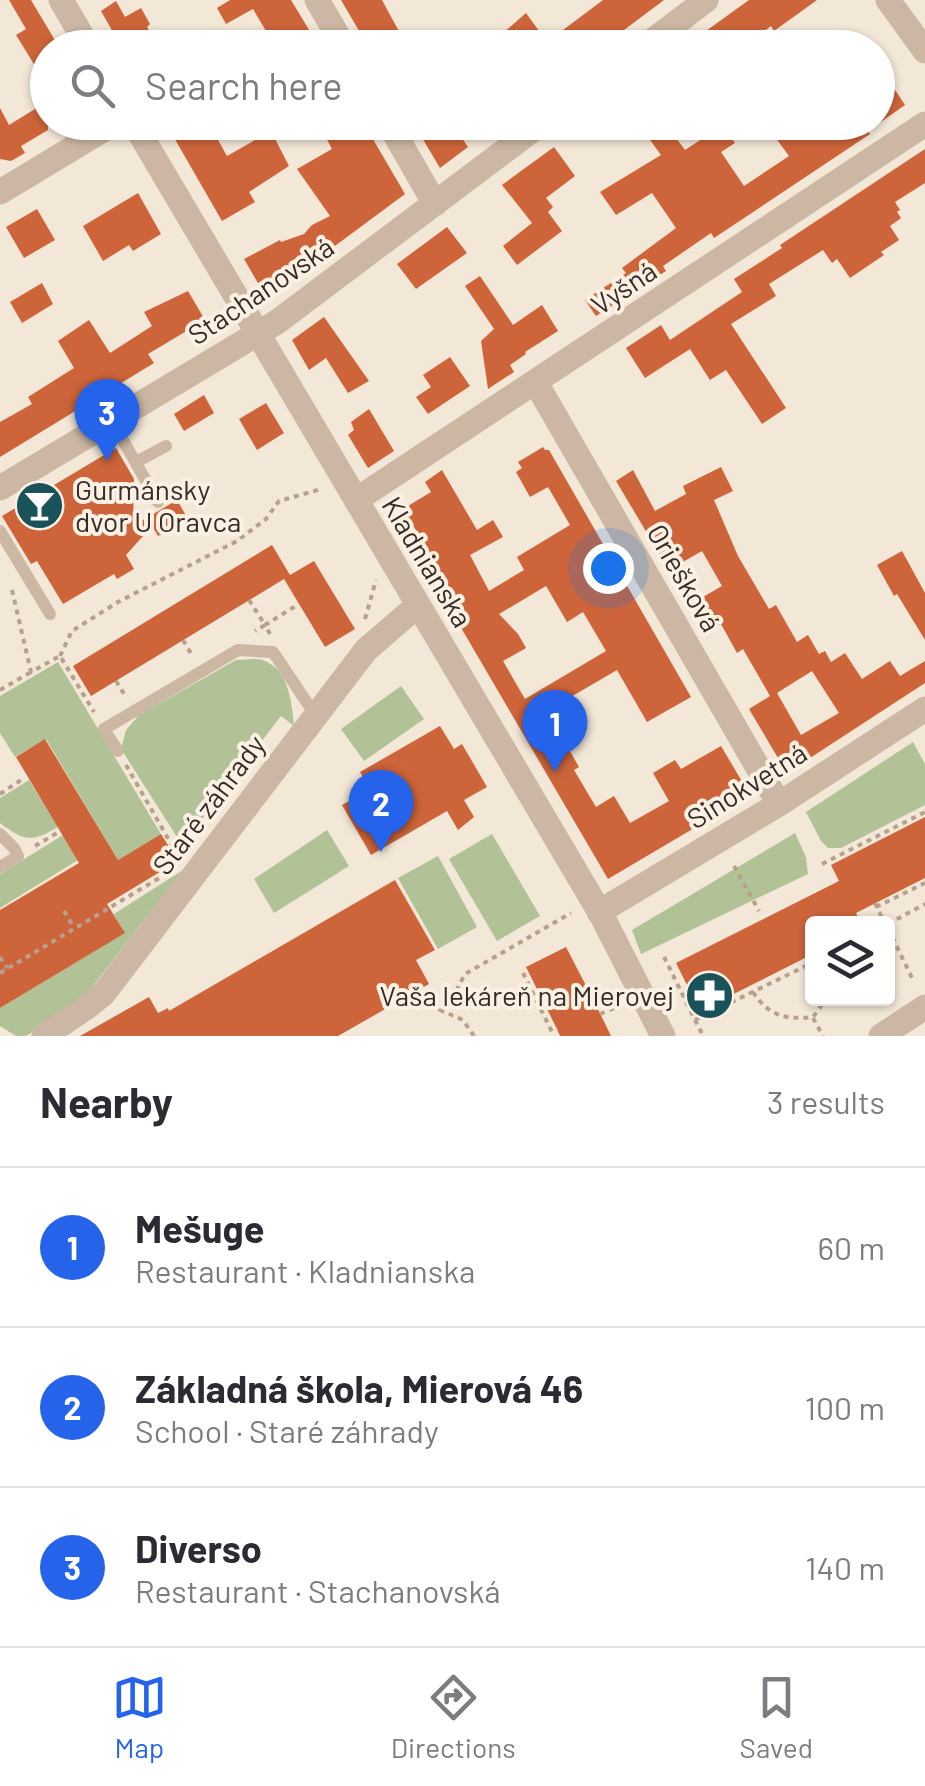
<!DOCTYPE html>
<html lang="en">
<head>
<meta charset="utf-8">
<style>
	:root { --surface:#fff; --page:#f2f2f3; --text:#2b2b33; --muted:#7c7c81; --line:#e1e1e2; --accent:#2563eb }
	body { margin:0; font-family:Barlow,sans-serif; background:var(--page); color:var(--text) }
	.controls { position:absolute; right:30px; bottom:30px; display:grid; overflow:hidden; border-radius:10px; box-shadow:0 2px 8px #0004 }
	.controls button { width:90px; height:90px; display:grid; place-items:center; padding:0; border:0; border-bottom:2px solid var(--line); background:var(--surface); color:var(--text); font:50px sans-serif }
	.you { position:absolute; left:608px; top:568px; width:35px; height:35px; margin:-25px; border:8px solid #fff; border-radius:50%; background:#1a73e8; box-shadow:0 0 0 15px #1a73e833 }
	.badge { display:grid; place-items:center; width:65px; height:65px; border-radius:50%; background:var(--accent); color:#fff; font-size:32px; font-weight:700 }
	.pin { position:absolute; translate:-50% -82px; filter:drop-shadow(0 2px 5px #0008) }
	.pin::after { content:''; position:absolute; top:52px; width:35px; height:30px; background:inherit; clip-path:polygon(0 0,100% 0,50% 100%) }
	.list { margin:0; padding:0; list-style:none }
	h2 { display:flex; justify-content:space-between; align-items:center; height:130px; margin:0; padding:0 40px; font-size:42px }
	h2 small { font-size:32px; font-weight:400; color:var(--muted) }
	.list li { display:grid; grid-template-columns:65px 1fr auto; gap:30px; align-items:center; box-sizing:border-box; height:160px; padding:0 40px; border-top:2px solid var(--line) }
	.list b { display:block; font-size:38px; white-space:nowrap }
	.list p { margin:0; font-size:32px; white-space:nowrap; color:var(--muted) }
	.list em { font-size:32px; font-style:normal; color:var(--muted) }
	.icon { flex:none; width:55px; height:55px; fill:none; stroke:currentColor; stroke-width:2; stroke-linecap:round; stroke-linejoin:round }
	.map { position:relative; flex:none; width:925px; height:1036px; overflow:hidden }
	.search { position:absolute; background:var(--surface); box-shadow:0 2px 8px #0004; left:30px; right:30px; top:30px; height:110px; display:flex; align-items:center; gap:25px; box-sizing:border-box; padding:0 35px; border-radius:55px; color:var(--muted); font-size:38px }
	.sheet { height:610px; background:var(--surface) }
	nav { display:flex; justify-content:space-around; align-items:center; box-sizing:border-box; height:140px; border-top:2px solid var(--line); background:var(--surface); font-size:28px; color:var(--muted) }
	nav a { display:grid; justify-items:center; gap:5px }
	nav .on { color:var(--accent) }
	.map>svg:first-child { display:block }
	.green { fill:#b2c297 }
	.building { fill:#ce653a; fill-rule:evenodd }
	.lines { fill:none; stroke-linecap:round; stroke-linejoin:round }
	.path { stroke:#b7a18d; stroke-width:4; stroke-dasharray:5 5; stroke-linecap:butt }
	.service { stroke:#cbb7a3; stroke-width:12 }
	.minor { stroke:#cbb7a3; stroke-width:25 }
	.tertiary { stroke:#cbb7a3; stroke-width:25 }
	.labels { text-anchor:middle; stroke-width:8; stroke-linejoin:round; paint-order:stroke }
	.street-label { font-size:28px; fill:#362b25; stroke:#faf1e4 }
	.poi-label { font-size:28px; fill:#362b25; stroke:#faf1e4; text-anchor:start }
</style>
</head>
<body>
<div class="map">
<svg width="925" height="1036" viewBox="0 0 925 1036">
	<rect width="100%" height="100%" fill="#f3e7d7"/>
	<path class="green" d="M236 660C243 660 254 658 262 660 289 668 292 703 294 726L281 716 182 845 121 749 126 730 139 715Z
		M58 662 161 834 118 860 46 739 15 757 0 733V696Z
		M401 686 424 719 364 761 341 729Z
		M913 742 925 764V805L841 848H828L821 841 806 812Z
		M29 780 58 827C31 843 24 841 0 823V798Z
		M327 830 349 866 274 913 254 879Z
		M795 833 806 857 808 874 641 954 632 930Z
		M492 834 540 916 497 941 449 859Z
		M63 835 78 860 0 908V874Z
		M438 856 477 927 438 949 398 878Z
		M183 870 93 986 66 1012 26 1036H16L0 1026V1008L124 933 114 914Z"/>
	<path class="building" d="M9 0H31L59 47 48 48V87L16 35 26 29Z
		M230 0H291L320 48H276L253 9 226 24 217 8Z
		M341 0H382L408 48H369Z
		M603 0H664L600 48H486L526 13 547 42Z
		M749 0H817L774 31 771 26 742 48H708L699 36Z
		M116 1 125 17 141 8 150 24 147 27 159 48H122L101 11Z
		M878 64 905 105 878 124Z
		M48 101V130L21 146 25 153 11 161 0 159V108L9 125Z
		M165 122H208L227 156 271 131 289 166 249 192 255 202 222 221Z
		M344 122H363L405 194 266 297 244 259 280 240 281 242 304 234 312 225 330 216 297 169 332 149 324 134Z
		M429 122H451L468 147 440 168 418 131Z
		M637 122H664L685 150 723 125 735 143 721 152 744 186 789 156 764 122H862L870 134 714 238 711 233 663 266 666 271 596 316 585 300 626 273 622 268 676 228 652 193 616 215 600 192 661 155Z
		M554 147 575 176 546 198 553 207 548 212 562 231 517 265 503 246 532 223 502 185Z
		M925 149V183L895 202 900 210 897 212 901 218 890 226 899 240 881 252 884 255 850 278 837 259 832 263 823 250 769 284 776 296 731 324 786 408 762 424 726 370 710 380 690 349 645 378 626 348 661 325 670 340 742 292 734 279 782 248 780 245Z
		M138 193 161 234 133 251 129 245 103 261 83 226Z
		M37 209 55 240 24 258 6 227Z
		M447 227 467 253 416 289 397 264Z
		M480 276 513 325 542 305 558 331 525 352 526 354 510 365 514 372 488 389 481 341 494 329 465 286Z
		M42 283 53 304 22 323 10 302Z
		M188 291 205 320 148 354 154 363 0 457V422L32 404 28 397 74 368 58 341 89 320 110 353 152 326 144 312Z
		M324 317 369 381 348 393 326 358 309 370 292 340Z
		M450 357 470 386 428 414 416 397 431 387 423 375Z
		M204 395 214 413 184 431 174 414Z
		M266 403 284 433 257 450 239 419Z
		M369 409 394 451 368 468 348 435 354 430 351 422Z
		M543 447 545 450H549L691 697 647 722 617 670 569 698 583 721 560 734 579 767 574 770 596 807 614 796 630 823 669 801 653 773 675 760 681 769 721 746 750 795 608 879 422 561 431 555 403 509 431 492 425 482 442 470 477 530 493 520 503 537 470 555 489 591 524 570 517 557 570 525 548 487 530 497 516 472 522 468 518 462ZM546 586 567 622 583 612 606 651 525 699 503 661 526 648 518 634 499 614Z
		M116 448 134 479 133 526 177 500 188 519 158 536 152 526 126 555 134 569 117 579 114 574 63 604 37 561 31 564 2 516Z
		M721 467 733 491 714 500 738 556 769 609 776 605 797 642 808 635 819 654 825 651 831 662 845 653 862 679 890 661 900 676 925 661V683L787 773 749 709 770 696 743 649 737 653 721 624 705 633 689 605 722 586 702 551 669 570 616 481 633 470 655 511 686 494 683 486ZM812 671 839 713 801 735 777 693Z
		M272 545 290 575 314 561 355 629 325 647 284 579 91 696 73 666Z
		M902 551 925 593V640L897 594 894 596 877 565Z
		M440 726 454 749 462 744 487 787 464 800 474 817 458 830 447 811 371 855 342 805 370 789 360 772Z
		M45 739 118 860 161 834 178 861 107 904 125 933 0 1008V910L79 863 16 757Z
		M925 817V878L856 913 861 924H812V950L806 953 805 958 700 1011 676 963 839 881 831 865Z
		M395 880 435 950 416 960 429 984 338 1036H80L149 997 158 1013 168 1008 169 1011Z
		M566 947 595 1003 611 1036H560L557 1029 526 967Z"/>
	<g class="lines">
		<path class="path" d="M12 590 31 672 60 656 94 712
			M249 600 265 625 255 631
			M365 619 376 580
			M270 634 265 625 299 604
			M183 640 193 657
			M60 656 72 631 118 602 237 541 266 519 279 501 321 489
			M116 681 124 694
			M0 690 31 672
			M126 765 178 856
			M0 794 24 778
			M35 846 57 833
			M822 864 925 812
			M734 866 759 911
			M875 903 885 924
			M876 907 925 883
			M64 911 74 928
			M888 924 925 904
			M888 928 913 980
			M0 957 7 968
			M664 957 703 1036
			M0 973 161 877
			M523 973 554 1036
			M753 992C769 1016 785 1020 813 1017L827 998
			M595 1003 614 993
			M600 1014 621 1005
			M813 1018 823 1036
			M695 1020 812 963
			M474 1036 463 1020 440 1010 454 995 465 974 571 913"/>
		<path class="service" d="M112 421 158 502
			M136 462 166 446
			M0 531 50 614
			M118 751 104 729 238 650 273 652 316 716
			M0 834 14 848 18 856 0 867"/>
		<path class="minor" d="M61 0 89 48
			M317 0 345 48
			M888 0 925 51
			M643 48 706 0
			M133 122 602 916 663 1036
			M388 122 435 204
			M0 192 116 122
			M536 383 779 804
			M0 488 277 322 543 122
			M356 500 925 124
			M599 912 779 804 925 709
			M44 1036 87 1007 104 993 366 650 418 605"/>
		<path class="tertiary" d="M881 1036 925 1007"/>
	</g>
	<defs>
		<symbol id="bar-disc" viewBox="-11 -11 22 22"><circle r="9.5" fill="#195259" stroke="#faf1e4"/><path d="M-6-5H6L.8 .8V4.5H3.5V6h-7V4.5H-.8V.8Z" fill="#fff"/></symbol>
		<symbol id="pharmacy-disc" viewBox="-11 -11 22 22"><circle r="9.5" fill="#195259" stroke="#faf1e4"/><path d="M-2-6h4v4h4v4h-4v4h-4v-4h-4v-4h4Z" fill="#fff"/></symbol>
	</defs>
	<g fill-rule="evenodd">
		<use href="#bar-disc" x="12" y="478" width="55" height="55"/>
		<use href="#pharmacy-disc" x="682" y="968" width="55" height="55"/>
	</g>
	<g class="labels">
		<g class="street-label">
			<text transform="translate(624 288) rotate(-34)" y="10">Vyšná</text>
			<text transform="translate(261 291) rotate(-34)" y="10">Stachanovská</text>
			<text transform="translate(427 562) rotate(59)" y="10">Kladnianska</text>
			<text transform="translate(684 578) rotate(60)" y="10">Oriešková</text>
			<text transform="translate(747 786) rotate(-32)" y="10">Sinokvetná</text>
			<text transform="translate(209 805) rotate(-53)" y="10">Staré záhrady</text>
		</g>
		<g class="poi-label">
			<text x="75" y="500">Gurmánsky<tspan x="75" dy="32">dvor U Oravca</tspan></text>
			<text x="674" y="1006" text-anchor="end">Vaša lekáreň na Mierovej</text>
		</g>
	</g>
</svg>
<div class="controls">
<button><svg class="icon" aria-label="layers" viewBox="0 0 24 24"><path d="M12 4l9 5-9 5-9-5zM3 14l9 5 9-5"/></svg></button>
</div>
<div class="you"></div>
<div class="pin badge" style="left:555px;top:772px">1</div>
<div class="pin badge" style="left:381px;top:852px">2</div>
<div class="pin badge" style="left:107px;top:461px">3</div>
<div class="search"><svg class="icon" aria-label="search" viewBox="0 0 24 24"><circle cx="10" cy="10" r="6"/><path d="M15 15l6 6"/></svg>Search here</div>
</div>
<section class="sheet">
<h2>Nearby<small>3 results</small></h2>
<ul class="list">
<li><span class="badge">1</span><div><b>Mešuge</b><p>Restaurant · Kladnianska</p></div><em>60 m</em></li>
<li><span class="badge">2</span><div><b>Základná škola, Mierová 46</b><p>School · Staré záhrady</p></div><em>100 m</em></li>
<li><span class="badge">3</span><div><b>Diverso</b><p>Restaurant · Stachanovská</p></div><em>140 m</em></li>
</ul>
</section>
<nav>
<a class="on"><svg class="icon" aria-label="map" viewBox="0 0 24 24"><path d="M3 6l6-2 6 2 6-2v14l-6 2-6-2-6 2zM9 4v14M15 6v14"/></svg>Map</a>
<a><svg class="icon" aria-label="directions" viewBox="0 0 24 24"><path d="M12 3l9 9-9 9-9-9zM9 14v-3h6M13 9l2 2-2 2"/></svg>Directions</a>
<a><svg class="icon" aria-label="saved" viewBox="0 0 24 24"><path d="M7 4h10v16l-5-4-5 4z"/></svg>Saved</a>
</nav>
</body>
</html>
